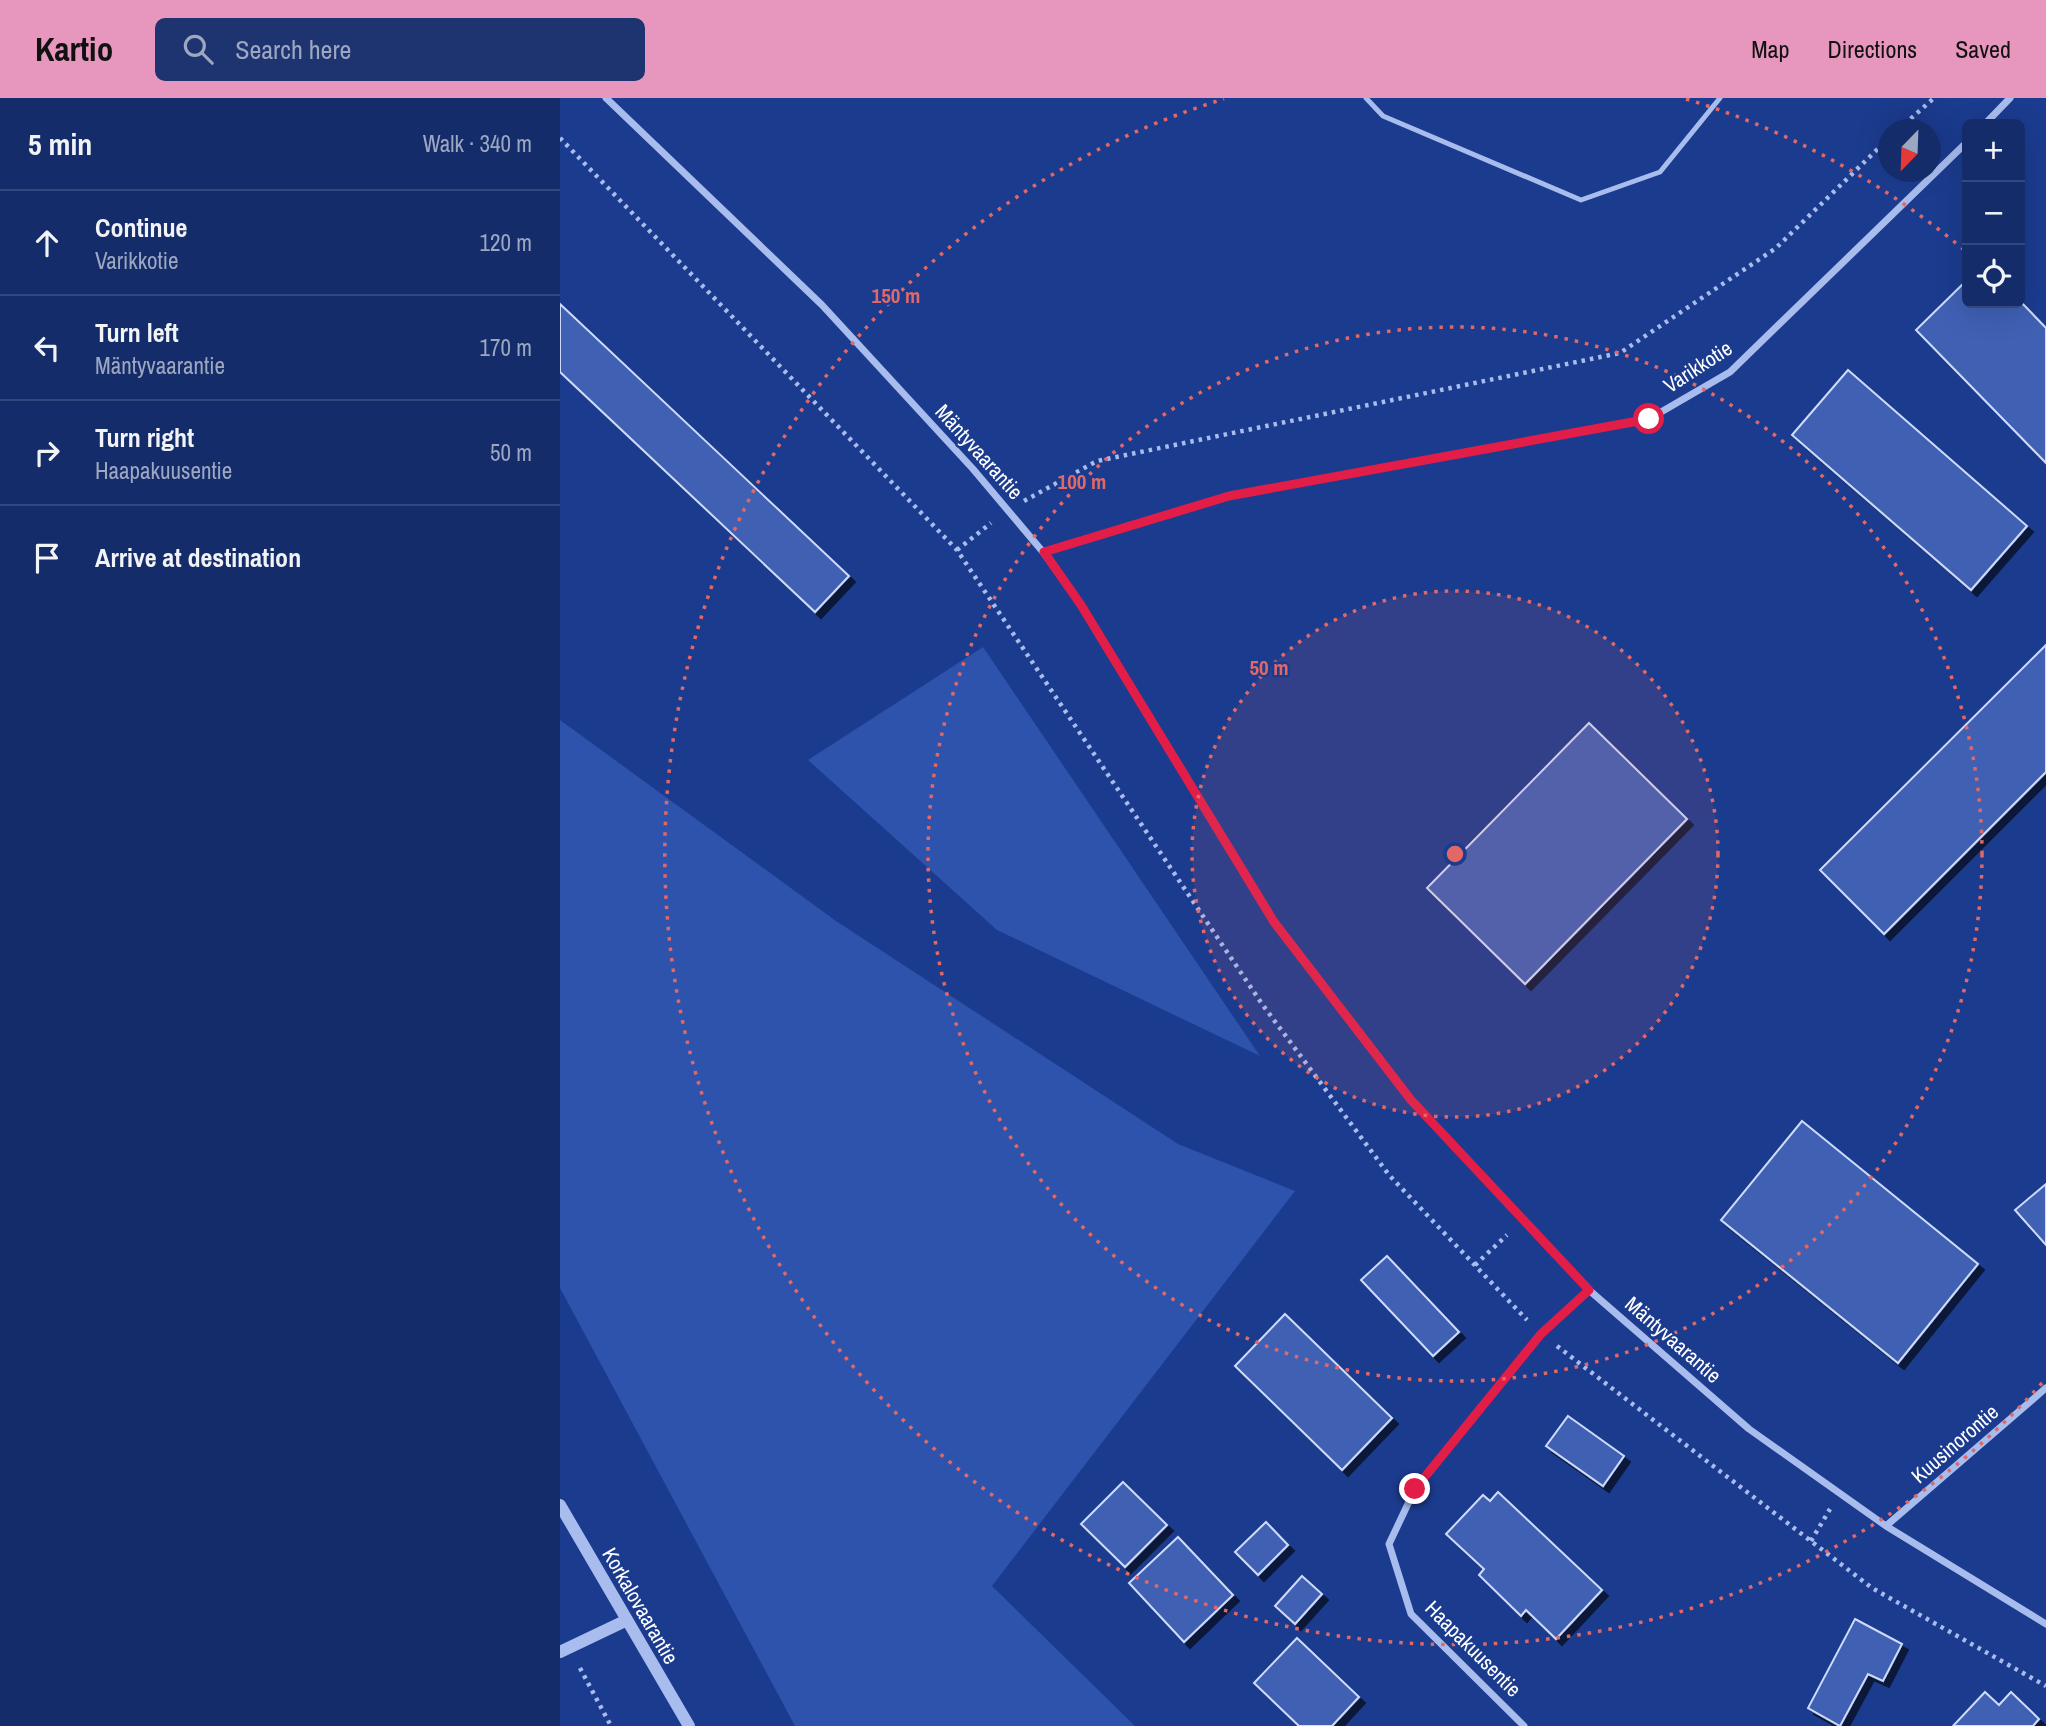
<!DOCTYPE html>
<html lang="en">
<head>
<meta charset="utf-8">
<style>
	:root { --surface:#142c6a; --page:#1d3470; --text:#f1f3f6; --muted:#9da7c1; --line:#33487e; --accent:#e797bd }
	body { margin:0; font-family:"Archivo Narrow",sans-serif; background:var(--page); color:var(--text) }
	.controls { position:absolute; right:21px; top:21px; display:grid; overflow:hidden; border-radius:10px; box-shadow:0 7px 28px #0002 }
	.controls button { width:63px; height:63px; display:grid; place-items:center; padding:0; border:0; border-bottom:2px solid var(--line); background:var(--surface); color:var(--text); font:35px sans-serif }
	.compass { position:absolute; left:1318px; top:21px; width:63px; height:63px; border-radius:50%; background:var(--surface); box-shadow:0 7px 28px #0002; rotate:203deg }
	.stop { position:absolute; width:21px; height:21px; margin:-16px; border:5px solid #e11d48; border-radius:50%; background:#fff }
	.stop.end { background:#e11d48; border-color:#fff; box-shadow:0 2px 7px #0008 }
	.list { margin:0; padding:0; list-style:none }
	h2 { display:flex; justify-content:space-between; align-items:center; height:91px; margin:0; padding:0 28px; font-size:30px }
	h2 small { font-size:23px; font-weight:400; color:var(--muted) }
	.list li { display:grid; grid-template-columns:46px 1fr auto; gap:21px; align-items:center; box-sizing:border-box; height:105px; padding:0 28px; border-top:2px solid var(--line) }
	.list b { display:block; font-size:26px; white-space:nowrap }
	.list p { margin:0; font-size:23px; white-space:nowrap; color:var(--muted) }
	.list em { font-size:23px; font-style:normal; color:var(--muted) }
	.icon { flex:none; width:38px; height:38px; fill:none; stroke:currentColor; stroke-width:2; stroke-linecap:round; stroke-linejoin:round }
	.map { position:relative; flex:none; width:1486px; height:1628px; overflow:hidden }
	header { display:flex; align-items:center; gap:42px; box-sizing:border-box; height:98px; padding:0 35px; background:var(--accent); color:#111 }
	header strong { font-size:33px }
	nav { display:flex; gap:38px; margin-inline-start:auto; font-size:24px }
	.search { width:490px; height:63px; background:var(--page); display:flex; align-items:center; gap:18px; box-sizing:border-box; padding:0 24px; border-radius:10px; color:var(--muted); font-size:26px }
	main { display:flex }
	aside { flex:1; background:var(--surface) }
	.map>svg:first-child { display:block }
	.green { fill:#2e53ac }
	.building { fill:#3f61b4; stroke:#cedbfa; stroke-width:2; filter:url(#shadow) }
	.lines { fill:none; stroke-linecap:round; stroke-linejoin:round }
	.path { stroke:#a8bcee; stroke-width:4.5; stroke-dasharray:3.5 5; stroke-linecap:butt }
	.service { stroke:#a8bcee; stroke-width:5 }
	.minor { stroke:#a8bcee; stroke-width:7 }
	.tertiary { stroke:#a8bcee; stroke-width:12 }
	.route { stroke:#e11d48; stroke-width:9 }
	.ring { fill:none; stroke:#e26868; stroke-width:3.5; stroke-dasharray:3.5 7 }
	.labels { text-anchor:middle; stroke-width:5; stroke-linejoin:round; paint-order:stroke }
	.street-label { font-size:21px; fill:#fff; stroke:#1b3b8e }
	.centre { fill:#e26868; stroke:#1b3b8e; stroke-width:3.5 }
	.ring-label { font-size:21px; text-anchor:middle; font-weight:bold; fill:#e26868; stroke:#1b3b8e; stroke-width:5; stroke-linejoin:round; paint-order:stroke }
</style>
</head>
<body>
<header>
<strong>Kartio</strong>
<div class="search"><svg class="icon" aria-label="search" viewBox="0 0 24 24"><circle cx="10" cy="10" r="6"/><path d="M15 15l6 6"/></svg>Search here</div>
<nav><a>Map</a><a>Directions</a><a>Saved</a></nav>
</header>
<main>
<aside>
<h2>5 min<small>Walk · 340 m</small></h2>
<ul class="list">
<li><svg class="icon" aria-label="ahead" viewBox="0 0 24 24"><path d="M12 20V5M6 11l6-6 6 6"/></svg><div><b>Continue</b><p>Varikkotie</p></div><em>120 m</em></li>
<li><svg class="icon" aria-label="left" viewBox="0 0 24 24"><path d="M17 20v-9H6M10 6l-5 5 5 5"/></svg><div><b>Turn left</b><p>Mäntyvaarantie</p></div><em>170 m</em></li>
<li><svg class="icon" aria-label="right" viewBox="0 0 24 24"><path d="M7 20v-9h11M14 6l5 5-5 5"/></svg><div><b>Turn right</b><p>Haapakuusentie</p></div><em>50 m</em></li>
<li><svg class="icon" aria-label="arrive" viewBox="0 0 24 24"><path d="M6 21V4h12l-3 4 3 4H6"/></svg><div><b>Arrive at destination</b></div></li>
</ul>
</aside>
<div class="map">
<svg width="1486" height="1628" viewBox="0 0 1486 1628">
	<defs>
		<filter id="shadow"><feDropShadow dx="6" dy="6" stdDeviation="0" flood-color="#0009"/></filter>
	</defs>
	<rect width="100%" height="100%" fill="#1b3b8e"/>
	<path class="green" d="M423 549 700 958 437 832 248 662Z
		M0 622 276 823 618 1046 735 1093 432 1488 575 1628H235L0 1190Z"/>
	<path class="building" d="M1407 182V205L1460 203 1486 230V365L1356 232Z
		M0 206 289 478 255 514 0 274Z
		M1288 272 1467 428 1411 492 1232 337Z
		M1486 547V674L1324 836 1260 772Z
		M1029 625 1127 721 965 886 867 790Z
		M1242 1023 1418 1166 1338 1265 1161 1122Z
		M1486 1086V1147L1455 1112Z
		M827 1158 899 1234 873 1258 801 1182Z
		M725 1216 832 1320 782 1372 675 1268Z
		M1008 1318 1064 1358 1043 1388 986 1348Z
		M563 1384 607 1427 565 1469 521 1426Z
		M938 1394 1042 1492 996 1541 966 1512 961 1518 919 1477 924 1471 886 1436 923 1397 930 1403Z
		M706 1424 728 1447 698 1477 675 1454Z
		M618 1439 673 1497 624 1544 569 1485Z
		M742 1478 762 1496 735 1526 715 1508Z
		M1295 1521 1342 1546 1323 1583 1308 1576 1280 1628 1248 1610Z
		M737 1540 799 1599 772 1628H739L694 1585Z
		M1425 1594 1439 1607 1451 1594 1479 1621 1473 1628H1393Z"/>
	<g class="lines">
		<path class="path" d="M1338 32 1374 0
			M0 40 397 452 702 906 829 1077 967 1222
			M464 403 537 363 1060 255 1216 150 1328 41
			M397 452 431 425
			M915 1167 947 1137
			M997 1248 1312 1490 1486 1588
			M1251 1443 1270 1411
			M20 1570 51 1628"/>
		<path class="service" d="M806 0 823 18 1021 102 1100 74 1160 0"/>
		<path class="minor" d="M46 0 262 207 413 371 483 454 521 507 714 824 851 1002 1029 1192 1189 1331 1326 1428 1486 1526
			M1425 26 1450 0
			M483 454 669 398 1089 321 1170 274 1407 44
			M1326 1428 1486 1290
			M964 1628 851 1516 829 1446 855 1391 981 1236 1029 1192"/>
		<path class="tertiary" d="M0 1407 129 1628
			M0 1554 65 1523"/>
	</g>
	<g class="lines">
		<path class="route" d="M855 1391 981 1236 1029 1192 851 1002 714 824 521 507 484 454 669 398 1089 321"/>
	</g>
	<circle cx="895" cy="756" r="263" fill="#e26868" fill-opacity=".12"/>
	<g class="ring">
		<circle cx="895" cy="756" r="263"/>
		<circle cx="895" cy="756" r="527"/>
		<path d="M1482 1285A790 790 0 1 1 664 1M1126 1A790 790 0 0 1 1403 151"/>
	</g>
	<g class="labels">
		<g class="street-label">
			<text transform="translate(1138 269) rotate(-33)" y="7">Varikkotie</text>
			<text transform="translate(419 354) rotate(48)" y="7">Mäntyvaarantie</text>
			<text transform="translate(1113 1242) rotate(41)" y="7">Mäntyvaarantie</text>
			<text transform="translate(1395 1346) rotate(-41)" y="7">Kuusinorontie</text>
			<text transform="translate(80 1508) rotate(60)" y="7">Korkalovaarantie</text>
			<text transform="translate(913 1551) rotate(45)" y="7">Haapakuusentie</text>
		</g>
	</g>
	<circle cx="895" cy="756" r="10" class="centre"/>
	<g class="ring-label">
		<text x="336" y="205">150 m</text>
		<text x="522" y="391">100 m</text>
		<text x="709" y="577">50 m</text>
	</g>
</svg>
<div class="controls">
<button>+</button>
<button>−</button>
<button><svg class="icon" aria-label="locate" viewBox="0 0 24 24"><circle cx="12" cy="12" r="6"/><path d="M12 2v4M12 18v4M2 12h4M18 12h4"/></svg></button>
</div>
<svg class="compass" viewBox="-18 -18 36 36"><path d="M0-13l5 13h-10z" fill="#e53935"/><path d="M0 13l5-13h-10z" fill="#9da7c1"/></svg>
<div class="stop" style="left:1089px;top:321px"></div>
<div class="stop end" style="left:855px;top:1391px"></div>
</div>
</main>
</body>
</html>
